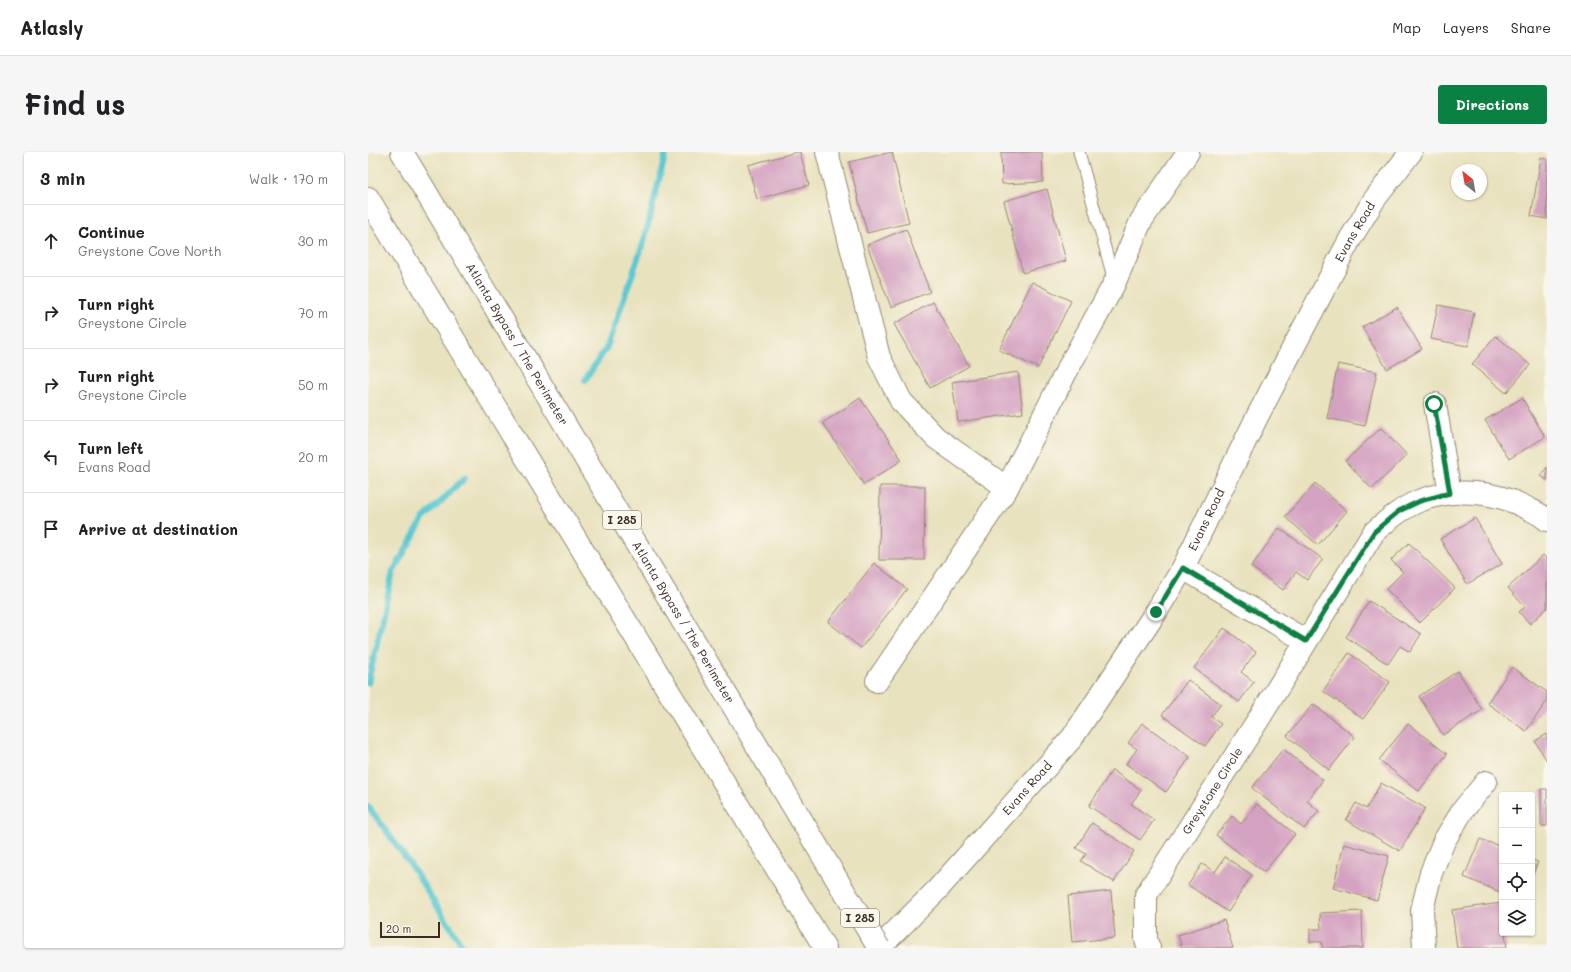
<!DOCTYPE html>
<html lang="en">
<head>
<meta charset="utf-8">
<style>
	:root { --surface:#fff; --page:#f6f6f6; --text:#202124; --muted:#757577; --line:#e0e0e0; --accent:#0b8043 }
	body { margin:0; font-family:Mali,sans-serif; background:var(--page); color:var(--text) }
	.controls { position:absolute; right:12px; bottom:12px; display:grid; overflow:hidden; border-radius:4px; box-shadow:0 1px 3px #0004 }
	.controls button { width:36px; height:36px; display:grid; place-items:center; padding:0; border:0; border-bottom:1px solid var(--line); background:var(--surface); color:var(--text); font:20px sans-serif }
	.compass { position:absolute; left:1083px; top:12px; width:36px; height:36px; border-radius:50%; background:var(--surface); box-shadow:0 1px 3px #0004; rotate:329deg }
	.scale { position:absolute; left:12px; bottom:10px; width:60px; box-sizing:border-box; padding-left:4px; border:2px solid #3b2a1e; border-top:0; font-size:11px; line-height:14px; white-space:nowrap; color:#3b2a1e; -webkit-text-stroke:3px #fbf7ec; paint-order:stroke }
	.stop { position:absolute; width:12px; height:12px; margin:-9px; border:3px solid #0b8043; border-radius:50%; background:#fff }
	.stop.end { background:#0b8043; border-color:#fff; box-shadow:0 1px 4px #0008 }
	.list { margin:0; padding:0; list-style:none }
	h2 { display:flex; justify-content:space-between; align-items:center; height:52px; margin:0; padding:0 16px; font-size:17px }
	h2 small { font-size:13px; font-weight:400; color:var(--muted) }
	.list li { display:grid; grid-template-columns:26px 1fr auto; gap:12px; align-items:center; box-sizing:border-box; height:72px; padding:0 16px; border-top:1px solid var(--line) }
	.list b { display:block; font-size:15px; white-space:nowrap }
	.list p { margin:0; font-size:13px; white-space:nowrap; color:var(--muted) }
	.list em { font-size:13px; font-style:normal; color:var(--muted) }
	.icon { flex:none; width:22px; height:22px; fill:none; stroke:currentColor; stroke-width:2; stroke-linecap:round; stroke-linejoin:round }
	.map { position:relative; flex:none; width:1179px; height:796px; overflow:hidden; border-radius:4px }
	header { display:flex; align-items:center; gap:24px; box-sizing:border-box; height:56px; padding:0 20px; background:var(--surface); border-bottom:1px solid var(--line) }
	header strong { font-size:19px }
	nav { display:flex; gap:22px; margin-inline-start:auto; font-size:14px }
	.intro { display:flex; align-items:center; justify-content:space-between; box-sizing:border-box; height:96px; padding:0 24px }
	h1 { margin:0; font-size:28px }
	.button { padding:10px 18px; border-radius:4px; background:var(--accent); color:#fff; font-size:14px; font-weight:700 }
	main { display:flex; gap:24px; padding:0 24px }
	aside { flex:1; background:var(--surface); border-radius:4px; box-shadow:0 1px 3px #0004 }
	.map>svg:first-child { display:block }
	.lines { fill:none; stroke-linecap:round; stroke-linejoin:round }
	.stream { stroke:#5cc9d2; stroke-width:6 }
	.building { fill:#d4a2c1 }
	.lane-casing { stroke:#92866e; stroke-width:13 }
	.street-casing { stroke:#92866e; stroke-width:24 }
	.secondary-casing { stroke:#92866e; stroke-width:24 }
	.highway-casing { stroke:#92866e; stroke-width:24 }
	.lane { stroke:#fff; stroke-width:11 }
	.street { stroke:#fff; stroke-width:22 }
	.secondary { stroke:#fff; stroke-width:22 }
	.highway { stroke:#fff; stroke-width:22 }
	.highway-bridge-casing { stroke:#92866e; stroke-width:24; stroke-linecap:butt }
	.highway-bridge { stroke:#fff; stroke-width:22 }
	.route { stroke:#0b8043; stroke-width:5 }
	.labels { text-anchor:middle; stroke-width:3.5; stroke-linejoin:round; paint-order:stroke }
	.shield { fill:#fbf7ec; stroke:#75685c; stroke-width:1 }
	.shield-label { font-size:11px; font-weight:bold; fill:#3b2a1e }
	.street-label { font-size:12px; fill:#3b2a1e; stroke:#fbf7ec }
</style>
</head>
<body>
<header>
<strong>Atlasly</strong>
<nav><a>Map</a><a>Layers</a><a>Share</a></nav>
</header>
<div class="intro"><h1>Find us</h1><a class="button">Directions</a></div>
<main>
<aside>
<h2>3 min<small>Walk · 170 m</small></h2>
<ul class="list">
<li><svg class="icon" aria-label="ahead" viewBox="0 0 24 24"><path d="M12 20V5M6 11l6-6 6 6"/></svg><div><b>Continue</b><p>Greystone Cove North</p></div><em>30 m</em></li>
<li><svg class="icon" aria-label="right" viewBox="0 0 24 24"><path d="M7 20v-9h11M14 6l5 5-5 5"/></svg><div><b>Turn right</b><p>Greystone Circle</p></div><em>70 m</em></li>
<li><svg class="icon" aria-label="right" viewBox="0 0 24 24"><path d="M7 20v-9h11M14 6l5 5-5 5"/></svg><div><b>Turn right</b><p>Greystone Circle</p></div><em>50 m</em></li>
<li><svg class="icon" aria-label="left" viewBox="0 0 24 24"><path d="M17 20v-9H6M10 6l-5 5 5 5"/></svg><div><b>Turn left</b><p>Evans Road</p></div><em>20 m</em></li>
<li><svg class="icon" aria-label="arrive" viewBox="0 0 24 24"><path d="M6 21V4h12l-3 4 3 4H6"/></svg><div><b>Arrive at destination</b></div></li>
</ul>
</aside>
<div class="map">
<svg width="1179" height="796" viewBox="0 0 1179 796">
	<rect width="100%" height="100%" fill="#fbf7ec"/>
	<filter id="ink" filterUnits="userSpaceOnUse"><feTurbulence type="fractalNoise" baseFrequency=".025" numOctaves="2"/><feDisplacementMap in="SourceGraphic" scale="8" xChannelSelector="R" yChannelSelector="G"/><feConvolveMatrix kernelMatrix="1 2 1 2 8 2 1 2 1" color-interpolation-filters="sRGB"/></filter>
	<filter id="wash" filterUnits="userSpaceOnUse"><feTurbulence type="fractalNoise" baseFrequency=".012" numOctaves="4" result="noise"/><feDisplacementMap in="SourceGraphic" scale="16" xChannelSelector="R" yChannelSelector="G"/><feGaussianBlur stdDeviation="0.9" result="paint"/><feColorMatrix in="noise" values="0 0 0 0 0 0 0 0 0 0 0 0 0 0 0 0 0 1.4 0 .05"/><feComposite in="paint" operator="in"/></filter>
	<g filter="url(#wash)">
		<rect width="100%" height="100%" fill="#e9e2bf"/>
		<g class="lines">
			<path class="stream" d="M217 228 239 195 276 89 298 0
				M0 531 25 420 55 367 97 326
				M0 654 40 709 96 796"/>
		</g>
		<g id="blocks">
			<path class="building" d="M429 0H432L441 33 389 47 380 13Z
				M524 0 541 71 499 81 481 10Z
				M633 0H674L675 30 634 32Z
				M1173 6 1179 7V67L1163 64Z
				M679 37 698 109 655 121 636 49Z
				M538 77 562 140 523 155 499 93Z
				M664 130 703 149 670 216 631 198Z
				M565 150 601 214 562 236 526 172Z
				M1070 153 1106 160 1100 194 1063 187Z
				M1029 155 1054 197 1019 217 994 175Z
				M1128 184 1162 213 1138 241 1104 212Z
				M970 212 1009 220 997 274 959 266Z
				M650 220 655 261 590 270 584 230Z
				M492 246 534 308 496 333 455 271Z
				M1154 246 1177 285 1141 307 1117 268Z
				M1013 276 1039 303 1004 337 977 309Z
				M1179 315V328L1173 324Z
				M947 331 979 359 950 393 917 365Z
				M512 334H557L556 408H511Z
				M1107 366 1134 412 1099 432 1072 387Z
				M911 376 955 407 939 428 928 420 915 438 883 415Z
				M1041 391 1087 436 1052 471 1018 437 1035 420 1023 408Z
				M1175 403 1179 407V456L1162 472 1151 460 1157 455 1140 436Z
				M506 411 539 437 493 496 460 470Z
				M1001 449 1053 482 1042 500 1032 494 1020 512 978 485Z
				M856 476 888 500 873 520 886 530 871 550 826 516Z
				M981 501 1022 530 995 567 955 539Z
				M1144 515 1179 540V549L1158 579 1119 551Z
				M1090 519 1114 558 1075 583 1051 544Z
				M820 528 853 552 843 565 853 572 837 594 794 563Z
				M945 552 987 585 961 618 919 584Z
				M774 571 822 605 798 640 758 612 769 597 760 591Z
				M1040 572 1079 602 1051 639 1011 608Z
				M1179 582V609L1167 589Z
				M915 597 955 628 939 649 951 659 936 677 884 636Z
				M744 618 773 638 763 652 786 668 772 688 721 654Z
				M1013 631 1057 656 1032 699 978 668 988 651 998 657Z
				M1173 637H1179V674H1173Z
				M889 652 927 682 896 720 848 683 864 664 873 672Z
				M724 671 766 699 746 730 713 709 718 702 708 696Z
				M1112 687 1134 695V741L1096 725Z
				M976 692 1021 704 1009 748 965 736Z
				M857 705 884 723 860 760 820 733 834 712 847 720Z
				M1164 708 1170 710 1164 725Z
				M743 739 747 786 704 790 700 744Z
				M1133 751 1134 781H1137L1139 796H1089L1084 758Z
				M994 759 995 796H954V790H942V777H953L952 761Z
				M856 768 865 796H814L810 783Z"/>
		</g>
	</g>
	<g filter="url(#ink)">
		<use href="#blocks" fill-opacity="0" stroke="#92866e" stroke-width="1"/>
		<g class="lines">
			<defs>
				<path id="lane" d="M711 0 746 129"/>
				<g id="street">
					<path d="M459 0 511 205 533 249 568 286 639 336"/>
					<path d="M1067 252 1082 341"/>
					<path d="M815 416 938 489"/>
					<path d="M509 529 639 336 697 222 746 132 773 69 820 0"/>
					<path id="s1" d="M781 796 778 788V743L890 568 1006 380C1020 368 1034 356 1051 349 1087 335 1128 339 1161 357 1167 360 1174 363 1179 368"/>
					<path d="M1056 796 1054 758 1063 721 1076 689 1095 658 1118 630"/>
				</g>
				<g id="secondary">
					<path id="s2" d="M511 796 569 738 704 586 788 460 815 416 889 265 981 89 1006 48 1043 0"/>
				</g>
				<g id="highway">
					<path id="s3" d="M34 0 474 736"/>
					<path d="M0 46 457 796"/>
				</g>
			</defs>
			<use href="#lane" class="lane-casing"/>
			<use href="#street" class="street-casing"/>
			<use href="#secondary" class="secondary-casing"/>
			<use href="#highway" class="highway-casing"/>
			<use href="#lane" class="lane"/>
			<use href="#street" class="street"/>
			<use href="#secondary" class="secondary"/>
			<use href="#highway" class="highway"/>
			<defs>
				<path id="highway-bridge" d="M474 736 511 796"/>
			</defs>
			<use href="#highway-bridge" class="highway-bridge-casing"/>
			<use href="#highway-bridge" class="highway-bridge"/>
		</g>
	</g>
	<g class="lines" filter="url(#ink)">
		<path class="route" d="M788 460 815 416 938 489 1006 380 1031 359 1052 349 1082 341 1066 252"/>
	</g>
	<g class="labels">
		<g class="shield">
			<rect x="235" y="359" width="38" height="18" rx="3"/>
			<rect x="473" y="757" width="38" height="18" rx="3"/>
		</g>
		<g class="shield-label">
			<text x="254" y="372">I 285</text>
			<text x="492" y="770">I 285</text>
		</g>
		<g class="street-label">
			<text dy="4" stroke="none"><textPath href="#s2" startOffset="866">Evans Road</textPath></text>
			<text dy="4" stroke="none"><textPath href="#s3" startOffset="224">Atlanta Bypass / The Perimeter</textPath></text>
			<text dy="4" stroke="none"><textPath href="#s2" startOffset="542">Evans Road</textPath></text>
			<text dy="4" stroke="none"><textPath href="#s3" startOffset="548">Atlanta Bypass / The Perimeter</textPath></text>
			<text dy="4" stroke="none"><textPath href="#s2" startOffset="218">Evans Road</textPath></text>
			<text dy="4" stroke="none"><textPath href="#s1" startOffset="177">Greystone Circle</textPath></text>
		</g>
	</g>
</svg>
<div class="controls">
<button>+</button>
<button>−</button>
<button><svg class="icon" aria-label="locate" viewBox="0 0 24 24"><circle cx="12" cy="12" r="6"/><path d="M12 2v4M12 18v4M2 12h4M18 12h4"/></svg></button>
<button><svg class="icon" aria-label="layers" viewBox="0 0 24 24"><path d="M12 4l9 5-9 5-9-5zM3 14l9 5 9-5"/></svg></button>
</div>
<svg class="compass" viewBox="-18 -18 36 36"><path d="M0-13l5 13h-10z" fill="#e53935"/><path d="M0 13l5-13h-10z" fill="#757577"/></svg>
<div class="scale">20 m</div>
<div class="stop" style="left:1066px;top:252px"></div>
<div class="stop end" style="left:788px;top:460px"></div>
</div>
</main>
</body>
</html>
